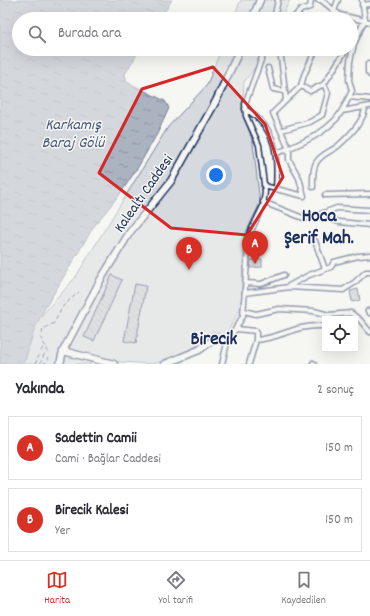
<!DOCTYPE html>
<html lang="tr">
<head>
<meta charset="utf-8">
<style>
	:root { --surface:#fff; --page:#f7f7f7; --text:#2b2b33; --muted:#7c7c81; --line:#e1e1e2; --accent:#d93025 }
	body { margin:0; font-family:Dekko,sans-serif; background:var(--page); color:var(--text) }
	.controls { position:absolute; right:12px; bottom:12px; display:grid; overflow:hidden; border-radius:0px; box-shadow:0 4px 16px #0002 }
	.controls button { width:36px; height:36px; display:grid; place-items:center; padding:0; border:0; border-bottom:1px solid var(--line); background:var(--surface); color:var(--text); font:20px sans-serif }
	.you { position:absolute; left:216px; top:175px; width:14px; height:14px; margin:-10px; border:3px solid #fff; border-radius:50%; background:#1a73e8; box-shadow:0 0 0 6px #1a73e833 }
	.badge { display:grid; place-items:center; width:26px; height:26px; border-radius:50%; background:var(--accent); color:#fff; font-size:13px; font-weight:700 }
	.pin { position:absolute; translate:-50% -33px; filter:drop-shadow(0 1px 2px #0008) }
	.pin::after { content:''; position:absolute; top:21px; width:14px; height:12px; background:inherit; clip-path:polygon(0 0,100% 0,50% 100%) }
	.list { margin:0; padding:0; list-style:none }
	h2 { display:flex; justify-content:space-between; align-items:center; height:52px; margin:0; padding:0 16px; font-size:17px }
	h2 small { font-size:13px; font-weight:400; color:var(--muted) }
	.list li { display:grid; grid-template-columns:26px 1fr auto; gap:12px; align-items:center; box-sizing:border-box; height:64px; margin:0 8px 8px; padding:0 8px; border:1px solid var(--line); border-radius:0px }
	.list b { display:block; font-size:15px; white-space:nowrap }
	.list p { margin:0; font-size:13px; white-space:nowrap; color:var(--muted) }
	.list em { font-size:13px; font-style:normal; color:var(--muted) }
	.icon { flex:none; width:22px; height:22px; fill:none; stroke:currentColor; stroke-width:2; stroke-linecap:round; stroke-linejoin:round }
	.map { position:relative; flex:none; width:370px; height:364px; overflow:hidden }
	.search { position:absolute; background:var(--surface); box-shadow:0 4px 16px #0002; left:12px; right:12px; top:12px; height:44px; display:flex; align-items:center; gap:10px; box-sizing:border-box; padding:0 14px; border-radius:22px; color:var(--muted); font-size:15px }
	.sheet { height:196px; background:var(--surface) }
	nav { display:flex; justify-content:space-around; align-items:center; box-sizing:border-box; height:56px; border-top:1px solid var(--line); background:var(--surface); font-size:11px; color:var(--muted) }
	nav a { display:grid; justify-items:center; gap:2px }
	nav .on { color:var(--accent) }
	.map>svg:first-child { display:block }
	.green { fill:#d6d9dd; stroke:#78849e }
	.water { fill:url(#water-ripples); stroke:#717e99 }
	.building { fill:url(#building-back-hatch); stroke:#1b2f5e }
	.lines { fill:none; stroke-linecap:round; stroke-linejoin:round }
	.street-casing { stroke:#1b2f5e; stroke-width:7 }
	.secondary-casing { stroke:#1b2f5e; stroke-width:9 }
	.path { stroke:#1b2f5e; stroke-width:1; stroke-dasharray:4 3; stroke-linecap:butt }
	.street { stroke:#f6f6f2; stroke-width:4 }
	.secondary { stroke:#f6f6f2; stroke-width:6 }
	.marked { fill:none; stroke:#d62828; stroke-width:3; stroke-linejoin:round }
	.labels { text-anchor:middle; stroke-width:3; stroke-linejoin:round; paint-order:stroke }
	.street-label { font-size:15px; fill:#1b2f5e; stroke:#f6f6f2 }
	.water-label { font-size:16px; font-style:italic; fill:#46567b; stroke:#f6f6f2 }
	.district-label { font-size:19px; font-weight:bold; fill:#1b2f5e; stroke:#f6f6f2 }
</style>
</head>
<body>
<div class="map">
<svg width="370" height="364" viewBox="0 0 370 364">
	<defs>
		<pattern id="water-ripples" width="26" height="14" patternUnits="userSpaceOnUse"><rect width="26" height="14" fill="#abb2c0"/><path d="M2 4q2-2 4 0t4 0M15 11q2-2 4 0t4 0" fill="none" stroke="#8a919f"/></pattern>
		<pattern id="building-back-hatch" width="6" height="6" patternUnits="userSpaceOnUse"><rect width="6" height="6" fill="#c0c4cd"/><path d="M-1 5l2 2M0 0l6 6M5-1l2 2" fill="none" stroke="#a4a9b2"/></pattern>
	</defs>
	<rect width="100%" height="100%" fill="#f6f6f2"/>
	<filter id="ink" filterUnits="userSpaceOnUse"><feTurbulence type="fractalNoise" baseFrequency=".025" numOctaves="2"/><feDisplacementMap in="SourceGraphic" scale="8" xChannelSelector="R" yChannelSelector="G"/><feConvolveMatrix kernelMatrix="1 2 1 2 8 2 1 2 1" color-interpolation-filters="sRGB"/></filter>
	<g filter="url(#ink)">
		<path class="green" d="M241 0H290L280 19H233Z
			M221 49H269L244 82 242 108 253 143 260 203 244 237 241 307 225 336 213 331 190 351 153 364 92 360 91 364H8L25 334 75 278 168 127 207 85Z"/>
		<path class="water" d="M0 0H172L160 19H19V49H140L125 74 127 82 165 101 169 108 157 134 138 167 120 194 94 226 42 313 34 330 24 364H0Z"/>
		<path class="building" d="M262 259V267L250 268 251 260Z
			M112 275 122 280 94 341 84 337Z
			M135 284 146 286 136 343 124 341Z
			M358 289 360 300 352 302 350 291Z"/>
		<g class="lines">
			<defs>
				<path id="street" d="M318 0H321L340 15 370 22
					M362 5 370 4
					M274 19 278 0
					M292 19 301 10 310 7 311 0
					M331 19 338 0
					M280 49 286 100
					M368 64V72L370 75
					M268 68 273 89 284 91
					M301 86 310 91 324 84 346 50
					M349 97 370 99
					M245 109C278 128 278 156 276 189
					M342 111 370 106
					M282 130 310 122 322 115 328 93 324 84
					M277 153C295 146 318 137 332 123 342 115 346 102 352 91L349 80 350 61 354 44 365 19 362 0
					M264 186 304 196 299 178 289 160V149L273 113 301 86 304 75 316 49
					M313 187C313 179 312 171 316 163 321 154 330 152 338 146 348 137 365 121 365 107
					M325 195 370 194
					M263 202 303 218H310L337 208 369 210
					M318 215 339 222 370 225
					M315 241 325 269
					M246 283 261 284 284 275
					M287 287 309 275 331 267 334 262 358 256 370 255
					M245 293 289 287 343 290 354 283 366 272H370
					M244 311 256 314 279 309 314 311 329 315 351 313 360 320 370 332
					M368 311 370 313
					M236 329 256 331V340C281 338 294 325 322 326
					M313 363 314 364
					M222 364 227 343 243 316 249 235 263 206 265 192 259 145 246 116 245 104 265 49
					M249 364 256 340"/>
				<path id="secondary" d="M252 19 260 0
					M63 351 114 364
					M60 364 63 351 101 279 130 232 171 181 216 101 240 49
					M165 364 199 350 213 340H229"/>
			</defs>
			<use href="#street" class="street-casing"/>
			<use href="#secondary" class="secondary-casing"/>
			<path class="path" d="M35 364 44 345
				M40 364 47 348
				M43 364 48 361C50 351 46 347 41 339L43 329 54 323 63 306 79 292"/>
			<use href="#street" class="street"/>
			<use href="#secondary" class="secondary"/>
		</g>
	</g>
	<path d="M0 0H370V364H0ZM213 67 265 124 283 177 247 235 171 228 99 173 142 89Z" fill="#f6f6f2" fill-opacity=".55" fill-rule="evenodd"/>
	<path class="marked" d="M213 67 265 124 283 177 247 235 171 228 99 173 142 89Z"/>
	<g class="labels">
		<g class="street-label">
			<text transform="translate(143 193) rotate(-55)" y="5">Kalealtı Caddesi</text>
		</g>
		<g class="water-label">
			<text x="73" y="129">Karkamış<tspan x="73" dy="18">Baraj Gölü</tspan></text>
		</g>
		<g class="district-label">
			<text x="319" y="221">Hoca<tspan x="319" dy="22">Şerif Mah.</tspan></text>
			<text x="214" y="344">Birecik</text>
		</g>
	</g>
</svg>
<div class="controls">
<button><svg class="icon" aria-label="locate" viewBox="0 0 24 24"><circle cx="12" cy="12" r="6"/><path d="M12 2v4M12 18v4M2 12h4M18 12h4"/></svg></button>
</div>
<div class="you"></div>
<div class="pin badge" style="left:255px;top:264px">A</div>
<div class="pin badge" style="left:189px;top:270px">B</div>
<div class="search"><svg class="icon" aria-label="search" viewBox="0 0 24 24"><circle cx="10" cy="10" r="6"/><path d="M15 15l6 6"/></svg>Burada ara</div>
</div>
<section class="sheet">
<h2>Yakında<small>2 sonuç</small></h2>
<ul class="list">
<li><span class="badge">A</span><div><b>Sadettin Camii</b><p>Cami · Bağlar Caddesi</p></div><em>150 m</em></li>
<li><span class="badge">B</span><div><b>Birecik Kalesi</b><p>Yer</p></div><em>150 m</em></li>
</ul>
</section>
<nav>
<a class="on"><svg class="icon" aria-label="map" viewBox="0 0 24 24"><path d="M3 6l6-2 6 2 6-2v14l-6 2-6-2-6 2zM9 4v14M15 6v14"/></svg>Harita</a>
<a><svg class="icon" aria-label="directions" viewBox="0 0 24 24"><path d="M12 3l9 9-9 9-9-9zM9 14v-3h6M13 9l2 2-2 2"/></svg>Yol tarifi</a>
<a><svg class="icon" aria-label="saved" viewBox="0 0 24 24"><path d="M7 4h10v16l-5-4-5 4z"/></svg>Kaydedilen</a>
</nav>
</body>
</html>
